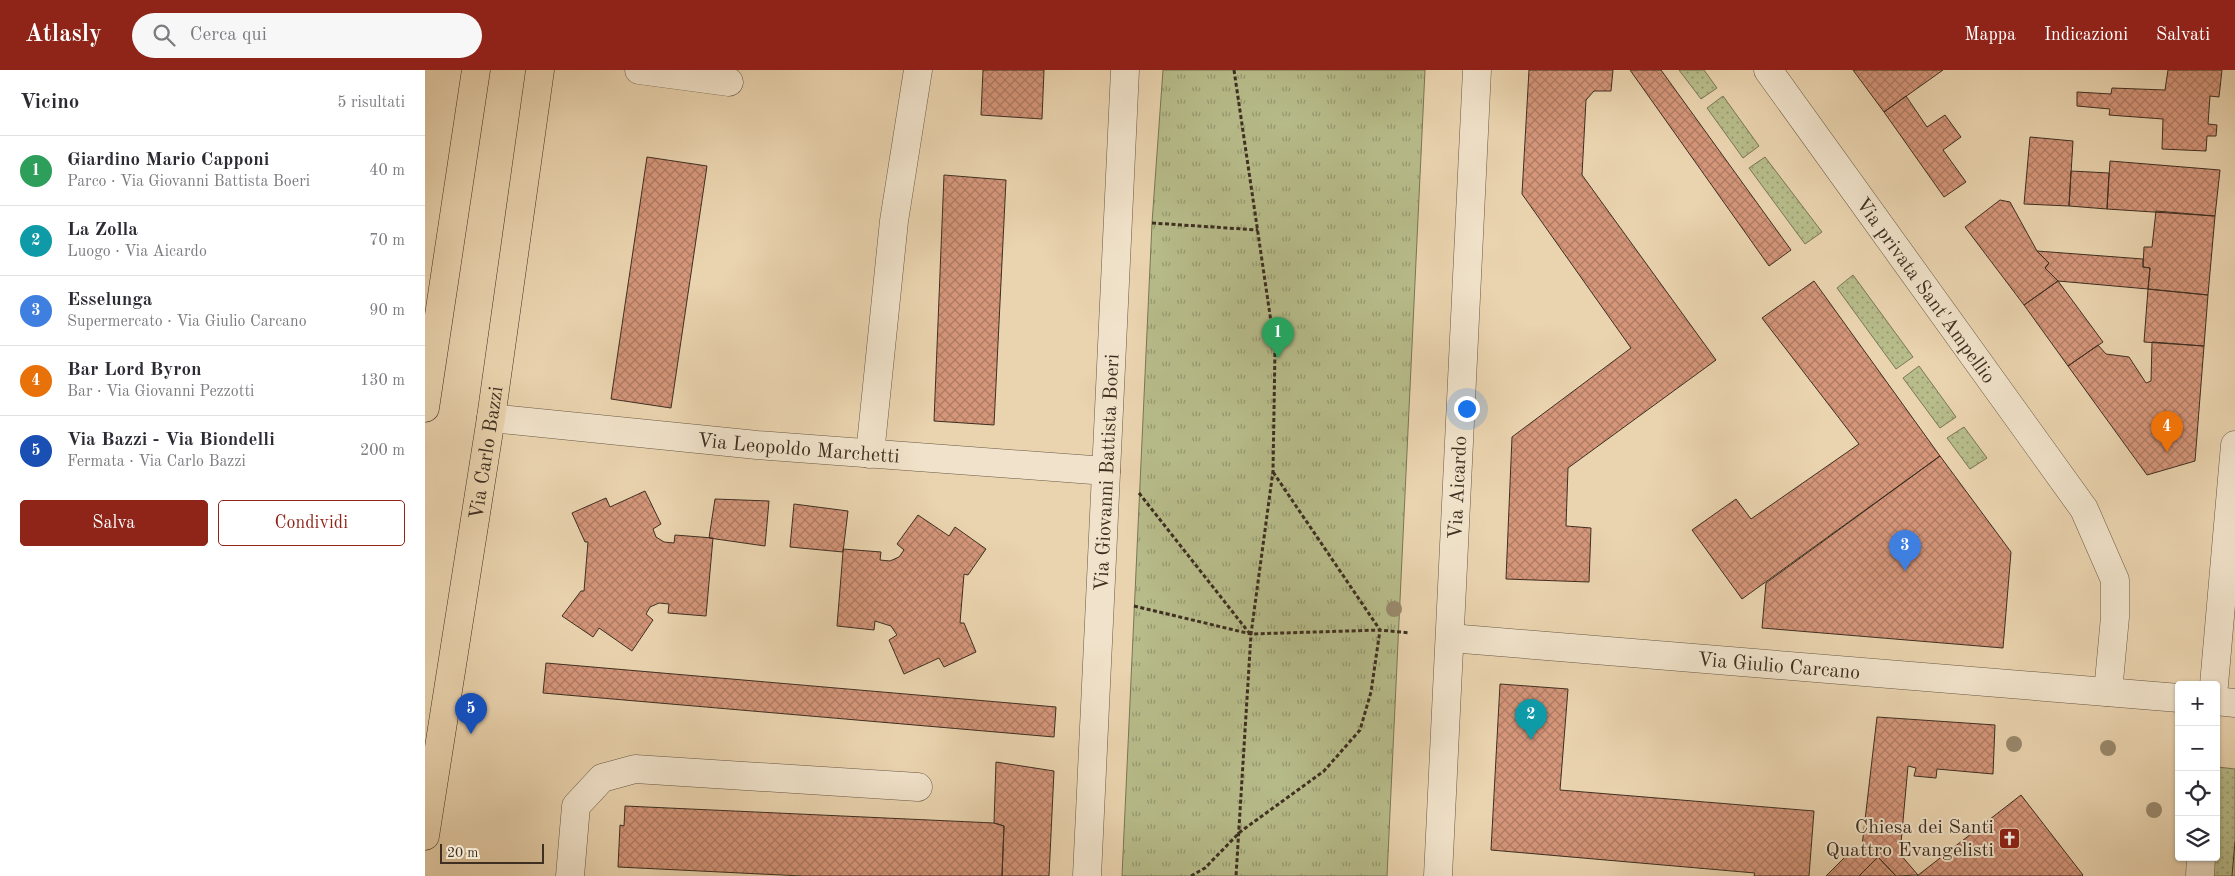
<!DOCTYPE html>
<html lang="it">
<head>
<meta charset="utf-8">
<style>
	:root { --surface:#fff; --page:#f7f7f7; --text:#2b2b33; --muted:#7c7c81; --line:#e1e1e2; --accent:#8f2418 }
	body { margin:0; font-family:"Old Standard TT",serif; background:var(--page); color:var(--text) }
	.controls { position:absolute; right:15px; bottom:15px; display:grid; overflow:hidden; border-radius:5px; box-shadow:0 1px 4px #0004 }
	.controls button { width:45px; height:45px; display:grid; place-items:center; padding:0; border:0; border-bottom:1px solid var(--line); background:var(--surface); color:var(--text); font:25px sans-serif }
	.scale { position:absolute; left:15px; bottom:12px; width:104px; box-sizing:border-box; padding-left:5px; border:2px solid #3e2f21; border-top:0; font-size:14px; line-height:18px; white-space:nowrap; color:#3e2f21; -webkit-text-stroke:4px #f1e3cb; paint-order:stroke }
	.you { position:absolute; left:1041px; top:338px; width:18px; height:18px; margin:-12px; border:4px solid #fff; border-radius:50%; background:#1a73e8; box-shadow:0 0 0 8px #1a73e833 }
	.badge { display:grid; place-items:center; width:32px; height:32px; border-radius:50%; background:var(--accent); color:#fff; font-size:16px; font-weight:700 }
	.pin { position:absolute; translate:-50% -41px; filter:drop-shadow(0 1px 2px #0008) }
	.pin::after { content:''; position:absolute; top:26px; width:18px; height:15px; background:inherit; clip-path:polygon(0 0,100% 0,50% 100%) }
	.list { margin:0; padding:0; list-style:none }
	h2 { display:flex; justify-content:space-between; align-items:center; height:65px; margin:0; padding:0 20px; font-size:21px }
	h2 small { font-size:16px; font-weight:400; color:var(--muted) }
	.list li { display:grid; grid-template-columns:32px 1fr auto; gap:15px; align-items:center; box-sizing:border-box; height:70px; padding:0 20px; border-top:1px solid var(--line) }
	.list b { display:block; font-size:19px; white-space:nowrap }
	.list p { margin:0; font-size:16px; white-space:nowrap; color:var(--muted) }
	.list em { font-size:16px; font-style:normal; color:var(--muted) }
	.actions { display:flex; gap:10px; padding:15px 20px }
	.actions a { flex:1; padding:11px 0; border:1px solid var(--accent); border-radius:5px; text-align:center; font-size:18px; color:var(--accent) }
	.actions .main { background:var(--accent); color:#fff }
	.icon { flex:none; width:28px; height:28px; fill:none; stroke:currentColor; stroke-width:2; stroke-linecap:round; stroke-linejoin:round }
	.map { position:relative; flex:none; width:1810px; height:806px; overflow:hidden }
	header { display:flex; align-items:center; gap:30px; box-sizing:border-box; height:70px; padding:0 25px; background:var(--accent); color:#fff }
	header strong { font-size:24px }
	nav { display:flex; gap:28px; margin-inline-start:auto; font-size:18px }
	.search { width:350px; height:45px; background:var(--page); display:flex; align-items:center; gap:12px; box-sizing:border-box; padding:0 18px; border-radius:28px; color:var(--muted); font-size:19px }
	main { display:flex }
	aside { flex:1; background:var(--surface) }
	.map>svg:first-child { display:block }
	.grass { fill:url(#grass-dots); stroke:#7a7656 }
	.park { fill:url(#park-tufts); stroke:#7a7656 }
	.building { fill:url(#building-cross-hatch); stroke:#3e2f21 }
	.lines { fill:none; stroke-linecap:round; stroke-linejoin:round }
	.minor-casing { stroke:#695844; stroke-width:29 }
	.major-casing { stroke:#3e2f21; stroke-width:29 }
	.path { stroke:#3e2f21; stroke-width:3; stroke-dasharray:4 2.5; stroke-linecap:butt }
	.minor { stroke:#f1e3cb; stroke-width:28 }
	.major { stroke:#ead4af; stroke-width:28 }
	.tram { stroke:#3e2f21; stroke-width:1 }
	.tree { fill:#99896c }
	.labels { text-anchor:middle; stroke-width:4; stroke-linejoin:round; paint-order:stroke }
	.street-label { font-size:20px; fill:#3e2f21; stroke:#f1e3cb }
	.poi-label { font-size:20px; fill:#3e2f21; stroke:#f1e3cb; text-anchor:end }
</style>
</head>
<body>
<header>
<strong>Atlasly</strong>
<div class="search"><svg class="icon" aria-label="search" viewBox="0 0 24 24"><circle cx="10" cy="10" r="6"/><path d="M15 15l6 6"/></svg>Cerca qui</div>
<nav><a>Mappa</a><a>Indicazioni</a><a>Salvati</a></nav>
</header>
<main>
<aside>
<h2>Vicino<small>5 risultati</small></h2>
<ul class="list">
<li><span class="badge" style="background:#2e9e5b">1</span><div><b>Giardino Mario Capponi</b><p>Parco · Via Giovanni Battista Boeri</p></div><em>40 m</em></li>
<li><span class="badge" style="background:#0f9aa8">2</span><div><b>La Zolla</b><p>Luogo · Via Aicardo</p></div><em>70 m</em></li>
<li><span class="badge" style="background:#3f7fe0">3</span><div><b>Esselunga</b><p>Supermercato · Via Giulio Carcano</p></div><em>90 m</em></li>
<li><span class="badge" style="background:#e8710a">4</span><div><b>Bar Lord Byron</b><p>Bar · Via Giovanni Pezzotti</p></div><em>130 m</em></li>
<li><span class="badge" style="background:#1a4fb4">5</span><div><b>Via Bazzi - Via Biondelli</b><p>Fermata · Via Carlo Bazzi</p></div><em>200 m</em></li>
</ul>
<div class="actions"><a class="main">Salva</a><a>Condividi</a></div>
</aside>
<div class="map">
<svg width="1810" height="806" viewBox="0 0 1810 806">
	<defs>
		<pattern id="grass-dots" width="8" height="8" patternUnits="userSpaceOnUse" patternTransform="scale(1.25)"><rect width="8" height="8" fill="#b7bc8a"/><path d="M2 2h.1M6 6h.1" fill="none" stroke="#969970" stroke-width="1.8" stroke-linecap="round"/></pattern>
		<pattern id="park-tufts" width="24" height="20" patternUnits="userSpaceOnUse" patternTransform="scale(1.25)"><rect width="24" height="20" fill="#b7bc8a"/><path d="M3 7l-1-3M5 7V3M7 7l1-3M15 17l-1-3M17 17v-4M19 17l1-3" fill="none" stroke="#969970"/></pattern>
		<pattern id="building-cross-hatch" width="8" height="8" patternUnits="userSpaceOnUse" patternTransform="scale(1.25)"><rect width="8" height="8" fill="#d5967a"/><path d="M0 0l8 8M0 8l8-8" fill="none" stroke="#ae7b64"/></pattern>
	</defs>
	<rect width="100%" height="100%" fill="#ead4af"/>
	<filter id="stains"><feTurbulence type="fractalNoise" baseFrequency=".004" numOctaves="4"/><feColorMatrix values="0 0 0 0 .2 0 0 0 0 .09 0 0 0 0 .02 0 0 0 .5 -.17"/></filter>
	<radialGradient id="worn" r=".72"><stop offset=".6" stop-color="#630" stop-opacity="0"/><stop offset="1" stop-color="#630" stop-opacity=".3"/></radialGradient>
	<path class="grass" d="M1254 0H1279L1292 18 1276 29Z
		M1298 26 1334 76 1318 88 1282 38Z
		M1340 87 1397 162 1380 174 1324 98Z
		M1428 205 1488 287 1471 299 1412 218Z
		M1494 296 1531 347 1515 358 1478 308Z
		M1539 357 1562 388 1545 399 1522 368Z
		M1793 697 1810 699V806H1784L1785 787H1791Z"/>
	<path class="park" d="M738 0H1000L962 806H697L727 153Z"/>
	<path class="building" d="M558 0H619L617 49 556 45Z
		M1104 0H1188L1186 21H1169L1161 30 1157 105 1291 290 1143 398 1141 456 1166 458 1164 512 1081 509 1087 367 1206 278 1097 124Z
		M1205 0H1236L1366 180 1344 196Z
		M1428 0H1518L1459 42Z
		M1743 0H1797L1794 27 1785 26 1783 54 1792 55 1791 66H1782L1781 81 1737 79 1738 49 1684 45 1685 39 1652 36V22L1686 24 1687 18 1740 20Z
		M1481 26 1502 57 1520 45 1536 67 1518 80 1541 112 1519 127 1459 42Z
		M1605 67 1648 71 1644 136 1599 134Z
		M222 87 282 96 246 338 186 329Z
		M1685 91 1795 100 1790 146 1682 139Z
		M1646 101 1684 103 1682 139 1644 136Z
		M519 105 581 110 569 355 509 351Z
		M1575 130 1585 132 1612 181 1624 193 1620 198 1633 211 1599 235 1540 157Z
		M1731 141 1790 146 1783 225 1723 219 1725 198 1718 197 1719 177H1727Z
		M1612 181 1718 189V197L1725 198 1723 219 1633 211 1620 198 1624 193Z
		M1389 211 1515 386 1317 529 1267 460 1311 429 1326 449 1434 374 1337 248Z
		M1633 211 1678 272 1643 296 1599 235Z
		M1723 219 1783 225 1779 276 1719 272Z
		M1727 272 1779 276 1770 391 1722 405 1643 296 1673 275 1681 284 1704 287 1721 313 1726 311Z
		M1515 386 1586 482 1578 578 1337 558 1341 513Z
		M220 421 236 454 228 459 231 467 239 472 249 473 250 465 288 468 281 546 243 543 244 534 234 533 225 537 221 544 228 550 207 581 174 558 168 567 137 546 156 521H159L163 472H160L147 443 181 428 185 437Z
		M290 429 344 431 340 476 284 468Z
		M369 434 423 441 418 482 365 477Z
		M493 445 524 466 530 457 561 479 543 505 539 504 535 553H539L551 582 519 597 514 588 479 604 464 570 472 565 466 556 450 551 449 560 412 556 418 482V479L456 482 455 490 465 491 474 487 479 480 472 474Z
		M121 593 631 637 629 667 118 623Z
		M1075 614 1143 619 1135 720 1389 741 1384 806H1329L1330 803 1066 780Z
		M1452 647 1570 655 1568 704 1512 699 1511 708 1489 706 1491 698 1483 696 1475 784 1493 805 1471 806 1453 787 1434 806H1401L1427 780 1429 782 1437 776Z
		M571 692 629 701 624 806H577L579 756 569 753Z
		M1596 725 1658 805 1657 806H1492Z
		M200 736 569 753 579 756 577 806H377L193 797 195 755 199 756Z
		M1453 787 1471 806H1434Z"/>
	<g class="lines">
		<defs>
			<g id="minor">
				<path d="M214 0 304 12"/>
				<path id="s1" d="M1343 0 1659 439 1690 510V547L1683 622"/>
				<path id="s2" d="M66 348 332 375 681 401"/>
				<path d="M445 384 469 151 493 0"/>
				<path id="s3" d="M1025 568 1754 628"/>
				<path d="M1789 615 1810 375"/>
				<path d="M1791 631 1810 633"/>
				<path d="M145 806 151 736 177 708 210 699 493 717"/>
				<path id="s4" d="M662 806 700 0"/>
				<path id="s5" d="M1013 806 1052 0"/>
				<path d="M1775 806 1776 787"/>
			</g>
			<g id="major">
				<path d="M0 338 51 0"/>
				<path id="s6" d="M0 766 66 348 115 0"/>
			</g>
		</defs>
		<use href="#minor" class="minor-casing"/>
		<use href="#major" class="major-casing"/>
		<path class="path" d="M809 0 850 279 848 401 826 564 811 806
			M727 153 833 160
			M714 423 825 564
			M709 536 826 564 955 560 985 563
			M766 806 780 798 815 762 899 701 935 660 946 622 955 560 848 402"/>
		<use href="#minor" class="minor"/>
		<use href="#major" class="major"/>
		<path class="tram" d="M1807 806 1810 772"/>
	</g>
	<g class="tree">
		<circle cx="969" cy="539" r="8"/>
		<circle cx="1589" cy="674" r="8"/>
		<circle cx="1683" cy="678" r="8"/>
		<circle cx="1729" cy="740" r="8"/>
	</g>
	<defs>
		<symbol id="church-square" viewBox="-11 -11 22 22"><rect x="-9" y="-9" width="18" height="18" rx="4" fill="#8f2418" stroke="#f1e3cb"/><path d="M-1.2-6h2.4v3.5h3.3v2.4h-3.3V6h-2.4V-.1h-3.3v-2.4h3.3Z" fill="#fff"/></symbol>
	</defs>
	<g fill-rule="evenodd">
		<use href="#church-square" x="1572" y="756" width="25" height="25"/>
	</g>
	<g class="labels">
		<g class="street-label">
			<text dy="7" stroke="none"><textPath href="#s1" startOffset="271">Via privata Sant'Ampellio</textPath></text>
			<text dy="7" stroke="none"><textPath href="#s2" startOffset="309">Via Leopoldo Marchetti</textPath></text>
			<text dy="7" stroke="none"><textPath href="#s6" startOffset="388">Via Carlo Bazzi</textPath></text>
			<text dy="7" stroke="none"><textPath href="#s4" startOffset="404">Via Giovanni Battista Boeri</textPath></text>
			<text dy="7" stroke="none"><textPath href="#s5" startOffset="389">Via Aicardo</textPath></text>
			<text dy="7" stroke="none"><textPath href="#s3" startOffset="330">Via Giulio Carcano</textPath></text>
		</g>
		<g class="poi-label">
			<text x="1569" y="763">Chiesa dei Santi<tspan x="1569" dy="23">Quattro Evangelisti</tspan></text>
		</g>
	</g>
	<rect width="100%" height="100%" filter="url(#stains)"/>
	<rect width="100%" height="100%" fill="url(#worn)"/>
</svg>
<div class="controls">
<button>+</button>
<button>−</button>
<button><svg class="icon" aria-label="locate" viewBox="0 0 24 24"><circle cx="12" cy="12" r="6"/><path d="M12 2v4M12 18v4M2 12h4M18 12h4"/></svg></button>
<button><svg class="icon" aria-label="layers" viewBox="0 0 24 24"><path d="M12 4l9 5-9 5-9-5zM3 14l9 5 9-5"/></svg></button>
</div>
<div class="scale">20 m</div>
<div class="you"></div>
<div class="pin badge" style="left:853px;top:288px;background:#2e9e5b">1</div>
<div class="pin badge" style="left:1106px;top:670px;background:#0f9aa8">2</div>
<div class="pin badge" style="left:1480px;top:501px;background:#3f7fe0">3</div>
<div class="pin badge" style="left:1742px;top:382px;background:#e8710a">4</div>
<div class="pin badge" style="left:46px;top:664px;background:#1a4fb4">5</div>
</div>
</main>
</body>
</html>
